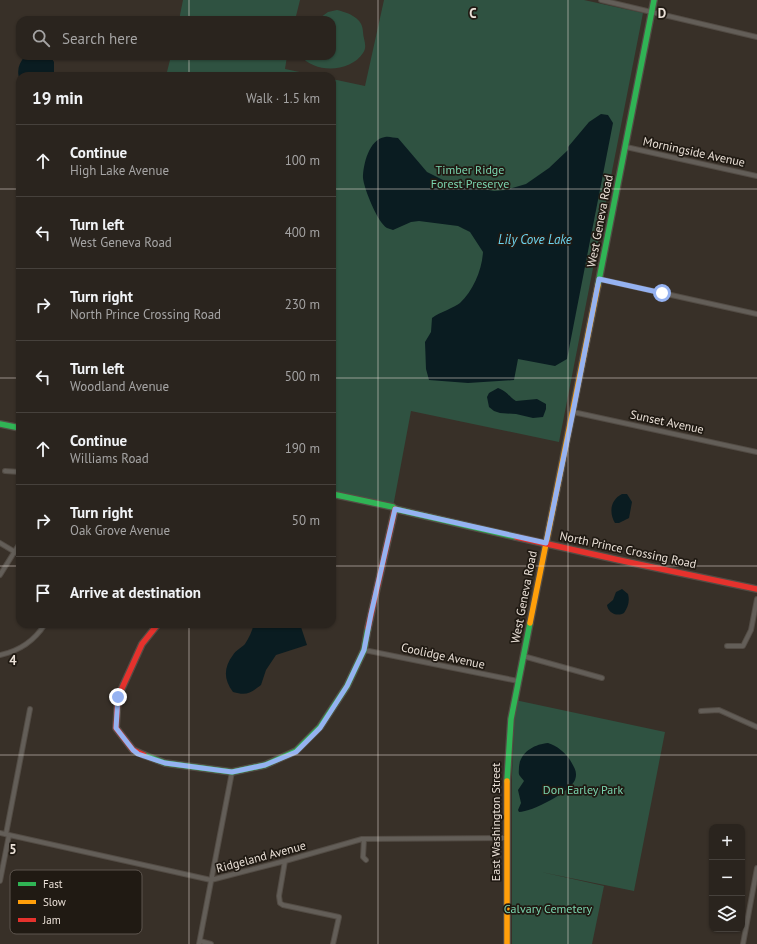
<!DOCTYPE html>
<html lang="en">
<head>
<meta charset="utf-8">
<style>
	:root { --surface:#2a241e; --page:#36302b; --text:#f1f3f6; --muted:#a5a4a4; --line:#46413c }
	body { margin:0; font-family:"PT Sans",sans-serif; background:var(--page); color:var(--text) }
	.controls { position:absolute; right:12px; bottom:12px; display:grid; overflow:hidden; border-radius:8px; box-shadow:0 1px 3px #0004 }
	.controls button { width:36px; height:36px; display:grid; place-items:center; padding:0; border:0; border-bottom:1px solid var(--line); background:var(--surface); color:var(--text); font:20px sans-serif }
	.stop { position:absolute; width:12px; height:12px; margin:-9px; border:3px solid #95b2f1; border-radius:50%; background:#fff }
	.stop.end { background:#95b2f1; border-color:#fff; box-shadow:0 1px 4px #0008 }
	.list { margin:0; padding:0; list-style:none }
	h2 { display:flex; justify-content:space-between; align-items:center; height:52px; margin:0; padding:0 16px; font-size:17px }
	h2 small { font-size:13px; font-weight:400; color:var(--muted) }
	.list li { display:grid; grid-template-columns:26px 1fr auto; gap:12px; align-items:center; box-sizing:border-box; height:72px; padding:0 16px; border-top:1px solid var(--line) }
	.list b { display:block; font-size:15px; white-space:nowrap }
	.list p { margin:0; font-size:13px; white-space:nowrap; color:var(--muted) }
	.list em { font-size:13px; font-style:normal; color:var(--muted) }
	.icon { flex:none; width:22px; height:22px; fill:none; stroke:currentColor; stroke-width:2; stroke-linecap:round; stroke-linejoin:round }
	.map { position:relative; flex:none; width:757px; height:944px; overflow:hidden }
	.search { position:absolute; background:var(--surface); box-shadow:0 1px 3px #0004; left:16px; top:16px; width:320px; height:44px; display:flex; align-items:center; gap:10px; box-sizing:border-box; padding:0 14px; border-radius:12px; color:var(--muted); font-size:15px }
	.panel { position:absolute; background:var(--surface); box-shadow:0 1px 3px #0004; left:16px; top:72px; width:320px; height:556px; border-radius:12px }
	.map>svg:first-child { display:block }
	.green { fill:#2f5241 }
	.water { fill:#0a1c21 }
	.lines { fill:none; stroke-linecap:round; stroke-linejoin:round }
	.street-casing { stroke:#534c45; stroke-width:6 }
	.fast-casing { stroke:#534c45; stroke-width:8 }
	.slow-casing { stroke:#534c45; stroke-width:8 }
	.jam-casing { stroke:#534c45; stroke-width:8 }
	.street { stroke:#635e58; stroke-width:4 }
	.fast { stroke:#30b455; stroke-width:5.5 }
	.slow { stroke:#ff9f0a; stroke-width:5.5 }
	.jam { stroke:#e5322d; stroke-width:5.5 }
	.route { stroke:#95b2f1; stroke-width:5 }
	.grid { fill:none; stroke:#eae0d7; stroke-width:1; stroke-opacity:0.55 }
	.labels { text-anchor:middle; stroke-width:3.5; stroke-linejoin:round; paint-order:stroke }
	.street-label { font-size:12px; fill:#eae0d7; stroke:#201a13 }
	.park-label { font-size:12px; fill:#7ad4ae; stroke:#201a13 }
	.water-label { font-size:13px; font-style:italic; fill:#6bd4ef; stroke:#201a13 }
	.key { fill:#201a13; stroke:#5d554e; stroke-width:1 }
	.key-label { font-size:11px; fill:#eae0d7 }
	.grid-label { font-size:13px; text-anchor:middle; font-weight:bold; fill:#eae0d7; stroke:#201a13; stroke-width:3.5; stroke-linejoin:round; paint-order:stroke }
</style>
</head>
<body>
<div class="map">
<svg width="757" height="944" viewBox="0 0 757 944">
	<rect width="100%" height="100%" fill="#383028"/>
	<path class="green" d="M183 0H300L295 20H179Z
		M384 0H584L643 13 559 442 411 411 393 507 332 493V79L365 86Z
		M337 10C349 13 363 18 363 32 363 39 368 46 363 53 351 72 315 74 301 56H332V20H317L328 12Z
		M171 56H287L285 69 319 76H166Z
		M515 700 665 732 634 891 541 872 604 886 592 944H512V776Z"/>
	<path class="water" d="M25 56H50L54 62V76H20V80C16 71 19 63 25 56Z
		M601 114 608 115 613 123 567 359 555 366 518 359 514 380 468 383 429 380 426 369 425 342 431 332 432 318C440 312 454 308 460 303 473 291 482 270 483 252L470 232 458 226 419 221 411 222 393 230C391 229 389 229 387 228 378 223 364 189 363 178 363 165 369 139 385 137 389 136 394 138 398 138L427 172 447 182 494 191 505 190 526 184 549 168 568 150V147L589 122Z
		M498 388C508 392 508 396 516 401L537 399 546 404V409L543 417 533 418 516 414 500 413 494 411 489 407 487 397 489 393Z
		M622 494H627L632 502 629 518 619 523H615C609 513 610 500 622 494Z
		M622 589 628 594C630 601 628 607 624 613 617 617 608 613 607 605L613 600 616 592Z
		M254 624H300L307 645 276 655 266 670 261 685C250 693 247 696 233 692 223 679 224 667 233 655 236 650 241 648 245 644 249 638 252 631 254 624Z
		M548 743C557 746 565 752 570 760 574 767 578 772 575 780 570 792 532 812 519 812L518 810 521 803 518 790 524 781C523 779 521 778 520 776 518 774 519 770 519 767 520 752 535 744 548 743Z"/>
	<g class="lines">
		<defs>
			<path id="street" d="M601 0 757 37
				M626 147 757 176
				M599 279 757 314
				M573 412 757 452
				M5 471 20 472
				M0 543 20 555
				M0 575 20 543
				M727 646H743L751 630 757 599
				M364 650 518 681
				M0 655C19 651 35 640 45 624
				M523 656 602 678
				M701 711 719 710 757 727
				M0 833 211 880 285 861 362 839 507 838
				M6 834 30 709
				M364 839 363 857 366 860
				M285 861 279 896 280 903 283 905 339 917 333 944
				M0 881 9 835
				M200 941 211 944
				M199 944 232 772
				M743 944 757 868"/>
			<path id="fast" d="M598 285 654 0
				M0 424 20 428
				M332 494 393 507 395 509 516 537
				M144 755 165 763 232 772 265 765 296 751 320 727 347 686 364 650 368 628
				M507 781 511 719 530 623"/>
			<path id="slow" d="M530 623 598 285
				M507 781V944"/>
			<path id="jam" d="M516 537 628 562 757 589
				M368 628 395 509
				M144 755 133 750 116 728 118 697 142 644 158 624"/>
		</defs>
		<use href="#street" class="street-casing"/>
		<use href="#fast" class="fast-casing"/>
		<use href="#slow" class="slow-casing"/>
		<use href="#jam" class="jam-casing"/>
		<use href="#street" class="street"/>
		<use href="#fast" class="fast"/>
		<use href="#slow" class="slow"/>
		<use href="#jam" class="jam"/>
	</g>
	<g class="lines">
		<path class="route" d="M118 697 116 728 133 750 138 754 165 763 232 772 265 765 296 752 320 728 347 686 364 650 371 614 395 509 546 543 573 412 599 279 662 293"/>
	</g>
	<path class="grid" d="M189 0V20M378 0V944M568 0V944M189 56V76M0 189H20M332 189H757M0 378H20M332 378H757M0 566H20M332 566H757M189 624V944M0 755H757"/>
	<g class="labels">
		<g class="street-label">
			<text transform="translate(694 152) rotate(12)" y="4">Morningside Avenue</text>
			<text transform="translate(600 221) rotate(-79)" y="4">West Geneva Road</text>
			<text transform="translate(667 422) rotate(12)" y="4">Sunset Avenue</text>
			<text transform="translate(628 550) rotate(12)" y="4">North Prince Crossing Road</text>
			<text transform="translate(524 597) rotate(-79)" y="4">West Geneva Road</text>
			<text transform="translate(443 656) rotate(12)" y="4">Coolidge Avenue</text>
			<text transform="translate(496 822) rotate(-90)" y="4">East Washington Street</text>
			<text transform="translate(261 857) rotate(-15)" y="4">Ridgeland Avenue</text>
		</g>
		<g class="park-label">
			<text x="470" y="174">Timber Ridge<tspan x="470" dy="14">Forest Preserve</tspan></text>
			<text x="583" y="794">Don Earley Park</text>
			<text x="548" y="913">Calvary Cemetery</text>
		</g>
		<g class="water-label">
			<text x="535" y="244">Lily Cove Lake</text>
		</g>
	</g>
	<rect x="10" y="870" width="132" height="64" rx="6" class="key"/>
	<rect x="18" y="882" width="18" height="4" fill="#30b455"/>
	<rect x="18" y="900" width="18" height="4" fill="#ff9f0a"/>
	<rect x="18" y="918" width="18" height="4" fill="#e5322d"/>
	<g class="key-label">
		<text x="43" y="888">Fast</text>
		<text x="43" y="906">Slow</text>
		<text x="43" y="924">Jam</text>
	</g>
	<g class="grid-label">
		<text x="473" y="18">C</text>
		<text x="662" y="18">D</text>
		<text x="13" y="665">4</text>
		<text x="13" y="854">5</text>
	</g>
</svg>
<div class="controls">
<button>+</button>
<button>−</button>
<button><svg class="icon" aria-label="layers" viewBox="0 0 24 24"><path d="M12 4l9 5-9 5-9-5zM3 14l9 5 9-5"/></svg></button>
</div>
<div class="stop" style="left:662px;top:293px"></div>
<div class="stop end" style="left:118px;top:697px"></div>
<div class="search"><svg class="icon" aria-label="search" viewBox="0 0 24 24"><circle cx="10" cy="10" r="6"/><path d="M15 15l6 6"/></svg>Search here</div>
<section class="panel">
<h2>19 min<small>Walk · 1.5 km</small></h2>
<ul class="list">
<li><svg class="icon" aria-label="ahead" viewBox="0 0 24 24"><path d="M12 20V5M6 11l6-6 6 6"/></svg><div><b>Continue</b><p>High Lake Avenue</p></div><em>100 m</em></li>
<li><svg class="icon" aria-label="left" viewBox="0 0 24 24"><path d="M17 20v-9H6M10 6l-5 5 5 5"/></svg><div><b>Turn left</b><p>West Geneva Road</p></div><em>400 m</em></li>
<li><svg class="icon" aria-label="right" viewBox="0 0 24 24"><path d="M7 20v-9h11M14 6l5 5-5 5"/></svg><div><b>Turn right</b><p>North Prince Crossing Road</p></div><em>230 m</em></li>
<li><svg class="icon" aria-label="left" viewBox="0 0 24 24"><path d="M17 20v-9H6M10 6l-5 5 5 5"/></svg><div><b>Turn left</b><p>Woodland Avenue</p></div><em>500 m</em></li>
<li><svg class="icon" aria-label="ahead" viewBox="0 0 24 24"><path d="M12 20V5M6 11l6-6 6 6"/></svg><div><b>Continue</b><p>Williams Road</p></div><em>190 m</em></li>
<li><svg class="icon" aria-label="right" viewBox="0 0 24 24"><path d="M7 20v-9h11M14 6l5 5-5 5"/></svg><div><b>Turn right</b><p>Oak Grove Avenue</p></div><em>50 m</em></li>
<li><svg class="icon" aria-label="arrive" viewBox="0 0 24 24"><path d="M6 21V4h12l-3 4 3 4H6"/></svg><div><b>Arrive at destination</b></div></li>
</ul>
</section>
</div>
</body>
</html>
